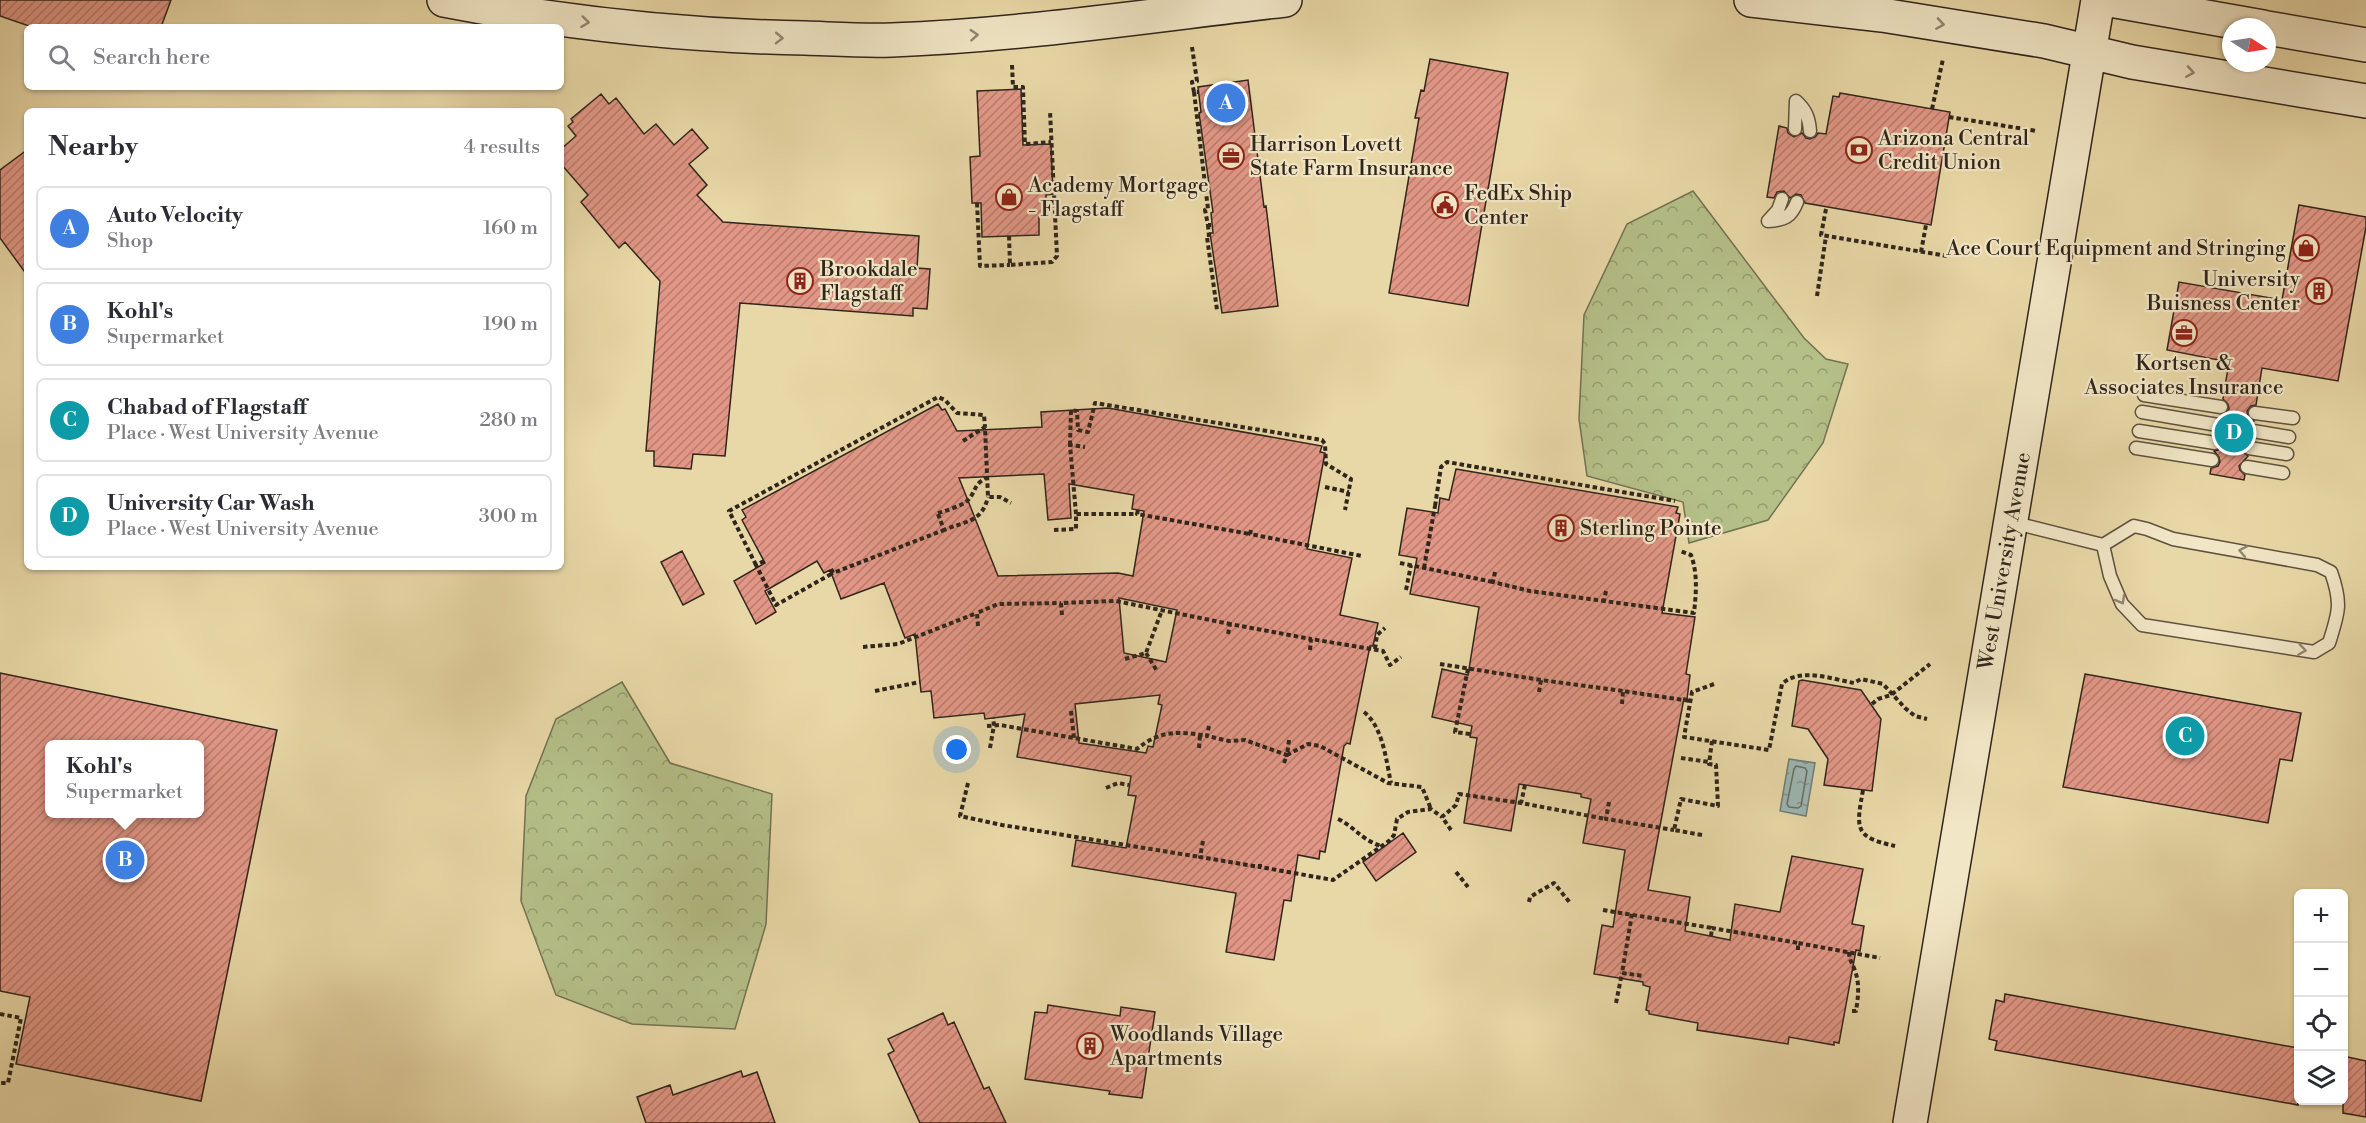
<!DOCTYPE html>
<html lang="en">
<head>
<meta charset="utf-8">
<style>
	:root { --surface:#fff; --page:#f7f7f7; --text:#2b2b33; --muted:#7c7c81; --line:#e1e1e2; --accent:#b45309 }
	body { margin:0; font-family:"Libre Bodoni",serif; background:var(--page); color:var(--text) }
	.controls { position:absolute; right:18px; bottom:18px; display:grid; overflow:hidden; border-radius:9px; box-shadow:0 2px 4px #0004 }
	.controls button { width:54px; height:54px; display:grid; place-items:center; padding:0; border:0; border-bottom:2px solid var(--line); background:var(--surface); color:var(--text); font:30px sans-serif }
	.compass { position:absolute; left:2222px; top:18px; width:54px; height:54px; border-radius:50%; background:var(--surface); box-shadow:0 2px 4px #0004; rotate:102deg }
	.you { position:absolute; left:957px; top:750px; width:21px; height:21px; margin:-15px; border:4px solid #fff; border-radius:50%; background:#1a73e8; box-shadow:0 0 0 9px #1a73e833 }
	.badge { display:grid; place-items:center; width:39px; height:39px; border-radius:50%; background:var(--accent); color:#fff; font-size:20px; font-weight:700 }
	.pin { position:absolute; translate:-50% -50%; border:3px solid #fff; box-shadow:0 2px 6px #0006 }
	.popup { position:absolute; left:45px; top:740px; width:159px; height:78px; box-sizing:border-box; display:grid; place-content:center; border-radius:9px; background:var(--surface); filter:drop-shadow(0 2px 4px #0005); font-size:20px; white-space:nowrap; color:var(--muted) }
	.popup b { font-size:22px; color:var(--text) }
	.popup::after { content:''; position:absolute; left:50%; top:100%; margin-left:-12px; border:12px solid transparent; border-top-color:var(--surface) }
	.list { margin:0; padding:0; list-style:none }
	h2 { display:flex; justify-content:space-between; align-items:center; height:78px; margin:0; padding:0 24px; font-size:26px }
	h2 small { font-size:20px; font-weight:400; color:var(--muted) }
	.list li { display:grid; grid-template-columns:39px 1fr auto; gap:18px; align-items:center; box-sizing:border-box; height:84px; margin:0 12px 12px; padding:0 12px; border:2px solid var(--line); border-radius:9px }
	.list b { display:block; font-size:22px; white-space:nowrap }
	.list p { margin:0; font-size:20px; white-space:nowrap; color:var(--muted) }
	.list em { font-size:20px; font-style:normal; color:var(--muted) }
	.icon { flex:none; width:33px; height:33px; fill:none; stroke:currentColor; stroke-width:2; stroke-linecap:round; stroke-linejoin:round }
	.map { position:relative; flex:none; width:2366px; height:1123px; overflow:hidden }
	.search { position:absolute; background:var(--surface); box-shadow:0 2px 4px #0004; left:24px; top:24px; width:540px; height:66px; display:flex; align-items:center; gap:15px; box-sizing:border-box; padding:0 21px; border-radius:9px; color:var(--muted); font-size:22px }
	.panel { position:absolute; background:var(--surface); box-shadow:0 2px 4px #0004; left:24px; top:108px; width:540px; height:462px; border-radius:9px }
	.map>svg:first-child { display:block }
	.forest { fill:url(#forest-crowns); stroke:#727252; stroke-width:1.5 }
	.water { fill:url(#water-ripples); stroke:#717d77; stroke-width:1.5 }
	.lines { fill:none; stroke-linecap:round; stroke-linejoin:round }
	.shore { stroke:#666e68; stroke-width:1.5 }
	.building { fill:url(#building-hatch); stroke:#30251c; stroke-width:1.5; fill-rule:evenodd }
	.lane-casing { stroke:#5e523f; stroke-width:15 }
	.secondary-casing { stroke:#30251c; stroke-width:36 }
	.path { stroke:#30251c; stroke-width:4; stroke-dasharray:4.5 3; stroke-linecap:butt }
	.lane { stroke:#f1e6c6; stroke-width:12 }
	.secondary { stroke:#f1e6c6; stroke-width:33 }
	.oneway { stroke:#908671 }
	.labels { text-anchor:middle; stroke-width:4.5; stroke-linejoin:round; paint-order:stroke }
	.poi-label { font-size:21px; fill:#30251c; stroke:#f1e6c6; text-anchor:start }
	.street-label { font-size:21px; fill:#30251c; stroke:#f1e6c6 }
</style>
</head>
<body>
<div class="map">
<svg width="2366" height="1123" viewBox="0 0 2366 1123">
	<defs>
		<pattern id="forest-crowns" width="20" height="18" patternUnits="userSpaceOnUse" patternTransform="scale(1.5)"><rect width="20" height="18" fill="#b5bf88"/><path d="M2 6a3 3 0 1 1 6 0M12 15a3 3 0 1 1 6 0" fill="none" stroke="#949b6e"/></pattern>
		<pattern id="water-ripples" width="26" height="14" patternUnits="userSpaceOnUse" patternTransform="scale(1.5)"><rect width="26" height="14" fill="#9db7b3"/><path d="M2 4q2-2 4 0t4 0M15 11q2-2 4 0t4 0" fill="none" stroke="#809591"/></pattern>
		<pattern id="building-hatch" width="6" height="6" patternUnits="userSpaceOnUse" patternTransform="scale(1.5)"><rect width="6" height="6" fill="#e29786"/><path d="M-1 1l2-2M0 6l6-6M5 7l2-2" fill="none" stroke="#b87b6d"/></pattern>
	</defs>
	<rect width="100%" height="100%" fill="#e9d8a7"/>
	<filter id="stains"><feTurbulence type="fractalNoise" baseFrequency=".00333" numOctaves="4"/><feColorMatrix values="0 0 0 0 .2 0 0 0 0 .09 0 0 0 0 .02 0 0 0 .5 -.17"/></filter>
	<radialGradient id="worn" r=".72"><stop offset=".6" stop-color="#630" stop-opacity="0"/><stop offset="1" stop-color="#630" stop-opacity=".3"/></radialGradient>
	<path class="forest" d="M1693 191 1804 338 1826 359 1848 364 1823 443 1768 520 1689 543 1683 502 1587 476 1579 419 1584 315 1627 224Z
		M622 682 670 763 772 794 766 924 735 1029 632 1024 556 995 521 901 526 796 556 719Z"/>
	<path class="water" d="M1789 759 1815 763 1806 816 1780 811Z"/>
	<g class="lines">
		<path class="shore" d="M1796 766 1805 768 1807 771 1801 806 1798 808 1789 807 1787 804 1794 769Z"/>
	</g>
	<path class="building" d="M0 0H171L161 27H32L0 16Z
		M1430 59 1508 73 1468 306 1389 293 1419 118H1415L1421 90 1424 91Z
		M1248 80 1264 207 1266 206 1278 306 1222 313 1210 233H1213L1211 213 1213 212 1199 113 1201 112 1198 87Z
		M1021 89 1023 145 1051 144 1053 194 1046 195 1047 216 1039 217V235L982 237 981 203H972L970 157 980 156 977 91Z
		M1840 93 1950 112 1931 225 1805 203 1801 195 1796 194 1790 198 1784 191 1777 192 1774 198 1767 197 1779 126 1787 128 1788 133 1794 137 1802 133 1806 138 1810 139 1815 137 1818 133 1826 134 1833 96 1839 97Z
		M601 94 609 104 616 98 644 134 656 124 674 145 692 129 708 148 689 164 707 185 697 195 723 222 919 236 917 268 930 269 927 309 913 308V316L740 303 725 456 693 454 691 469 654 466V451H646L660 281 625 242 619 248 581 202 588 195 561 164V149L576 136 568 126 573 122 571 119Z
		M27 150V275L0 238V170Z
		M2299 205 2366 217V227L2338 381 2262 368 2256 405 2251 406 2247 411 2248 417 2254 421 2247 425 2245 430 2251 440 2246 441 2241 446 2242 451 2248 456 2239 466 2240 470 2245 475 2244 480 2210 474 2211 468 2218 466 2220 462 2219 457 2214 451 2218 450 2223 445 2222 440 2217 435 2224 431 2226 426 2224 419 2220 417 2229 409 2228 404 2223 399 2229 362 2167 350 2179 282 2282 300Z
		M938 404 942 410 945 409 957 431 1042 427 1041 412 1108 408 1322 446 1320 452 1325 453 1307 549 1352 558 1340 615 1378 623 1373 646H1370L1350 744 1347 743 1344 746 1325 852 1320 851 1319 859 1298 855 1291 901 1284 900 1274 960 1226 952 1236 893 1072 866 1076 840 1126 848 1136 796 1128 795 1131 776 1017 757 1025 714 985 719 984 713 934 718 931 691 921 692 915 634 905 638 884 583 841 599 830 570 824 573 817 561 765 591 776 612 756 624 734 581 765 563 742 520 746 517 742 510ZM1044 474 1048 520 1071 518 1069 484 1134 495 1132 509 1144 511 1133 576 1118 573 998 576 959 478ZM1119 598 1177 610 1166 662 1124 653ZM1160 695 1158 704 1162 705 1153 747 1148 746 1146 753 1079 743 1075 704Z
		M1456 469 1678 507 1676 513 1680 514 1662 613 1695 617 1686 674 1690 675 1687 699 1684 698 1648 890 1690 897 1685 931 1730 940 1735 904 1780 912 1792 856 1863 869 1852 924 1864 926 1860 951 1856 950 1839 1043 1834 1042V1045L1789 1037 1788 1044 1697 1030 1698 1023 1649 1014V1011L1646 1010 1650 987 1643 985V982L1594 974 1602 925 1613 927 1625 850 1583 843 1591 799 1581 797V794L1519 784 1511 831 1464 823 1477 738 1470 737 1472 726 1432 717 1442 669 1468 675 1479 607 1410 594 1417 558 1399 555 1407 508 1438 513 1440 498 1449 500Z
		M682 551 704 594 683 605 661 562Z
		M0 673 277 730 201 1101 16 1064 30 997 0 991ZM50 744H200V813H50Z
		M2085 674 2301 713 2292 761 2280 759 2268 823 2063 787Z
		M1802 680 1861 690 1881 719 1872 791 1824 785 1828 759 1808 729 1792 726 1799 681Z
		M1403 833 1416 852 1376 881 1363 862Z
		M2005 994 2298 1048V1105L1995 1050 1997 1041 1989 1039 1996 1000 2004 1002Z
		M1048 1005 1120 1016 1121 1007 1155 1012 1142 1098 1109 1094 1110 1091 1025 1079 1035 1012 1047 1013Z
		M943 1013 948 1025 954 1022 984 1089 989 1087 1006 1123H920L888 1054 894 1051 888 1039Z
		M2343 1056 2366 1061V1117L2343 1113Z
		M741 1071 743 1077 757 1072 775 1123H646L637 1097 670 1085 673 1095Z"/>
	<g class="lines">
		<defs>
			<path id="lane" d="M1796 101C1806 110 1809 118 1810 131
				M1795 129 1796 101
				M1768 221C1785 220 1791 217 1797 202
				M1768 221 1778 210 1782 199
				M2144 395 2221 407
				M2142 412 2218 425
				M2255 413 2293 418
				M2139 431 2215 443
				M2253 431 2289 437
				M2136 448 2212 460
				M2249 448 2287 454
				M2247 467 2283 473
				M2011 522 2103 545 2134 526 2147 529 2173 539 2317 565 2331 572C2342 603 2339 612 2329 643L2314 652 2142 625 2122 604 2110 576 2103 545"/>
			<path id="secondary" d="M444 0C563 23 684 36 805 38 834 39 863 41 892 40 1023 35 1154 15 1285 0
				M1751 0 1882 15 2044 41 2132 62 2366 101
				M2110 0 2263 27
				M2267 28 2366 45
				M1910 1123 2098 0"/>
		</defs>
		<use href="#lane" class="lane-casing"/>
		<use href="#secondary" class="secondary-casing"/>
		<path class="path" d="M1192 47 1197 81 1192 82 1194 92H1199
			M1012 65 1013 87H1023L1025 145
			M1194 92 1208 209 1205 210 1208 225H1212
			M1932 109 1943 59
			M1949 117 2037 131
			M1026 144 1051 142
			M977 203 980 266 1010 265
			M1047 205 1055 204
			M1826 209 1821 235 1947 256
			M1208 225 1209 237H1207L1217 310
			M1009 236 1010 265 1052 262 1057 256 1050 111
			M1921 252 1926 225
			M1817 296 1826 236
			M963 441 985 427 988 497H1000L1011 503
			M1070 445 1071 410 1077 411 1078 430 1088 432 1095 403 1322 440 1325 444 1326 464 1351 479 1345 510
			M1325 487 1349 492
			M1435 506 1441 467 1447 462 1675 501
			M1138 510 1137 514 1250 534
			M938 513C943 512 964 505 968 500 977 490 973 485 986 478
			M938 514 944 530C966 521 982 522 988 497
			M1076 514 1070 445 1085 447
			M1054 530 1076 529V514H1137
			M1251 530 1250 534 1362 556
			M764 561 756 565 776 605 833 573
			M1400 563 1493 582
			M756 565 729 511 938 397 945 400 957 413 984 415 985 427
			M1424 568 1435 506 1439 507
			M831 569 833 573 944 530
			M1495 572 1493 582 1530 591 1604 601
			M1406 590 1411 565
			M1606 591 1604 601 1694 613C1696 594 1698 574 1691 555L1680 551
			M1062 615 1061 603 1116 601 1230 624
			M978 626 977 613 998 604 1061 603
			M1228 634 1230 624 1311 639
			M863 647 898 644 977 613
			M1375 649 1377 635 1385 628
			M1310 650 1311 639 1383 651 1390 665 1401 657
			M1146 653 1157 671
			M1125 659 1146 653 1162 610
			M1440 664 1541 680
			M1468 669 1455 732 1470 734
			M1714 684 1692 692 1684 737 1769 750 1782 684C1800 667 1832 679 1854 683L1861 679 1883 684 1905 708 1915 716 1927 719
			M875 691 920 682
			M1539 692 1541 680 1623 691
			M1622 704 1623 691 1690 701
			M1872 704 1878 699 1891 695 1930 664
			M1071 711 1074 738
			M1364 712C1383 727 1386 760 1391 783
			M987 726 1000 725 1137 749C1160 730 1178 731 1207 736
			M1209 726 1207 736 1229 741 1245 740 1287 755 1284 763
			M1289 740 1287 755 1308 744 1320 746 1388 783 1422 787 1431 809
			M990 748 994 725 993 718
			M1199 748 1200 735
			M1681 758 1709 762
			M968 783 960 816 1002 825 1200 857
			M1525 785 1521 803 1606 819
			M1106 788 1118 783 1129 785
			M1863 790C1856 829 1854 837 1895 846
			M1609 802 1606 819 1674 830
			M1338 819C1355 827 1360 839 1381 846
			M1451 830 1442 817 1456 805 1459 794 1521 803
			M1702 835 1674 830 1681 799 1718 806 1716 765 1709 764 1712 741
			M1203 841 1200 857 1260 867
			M1260 864V867L1333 880 1389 841 1394 835 1397 819 1408 812 1431 809 1442 817
			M1456 872 1468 887
			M1529 902 1530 897 1554 883 1571 904
			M1603 910 1712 928
			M1632 914 1622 973 1644 976
			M1711 936 1712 928 1798 943
			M1798 950V943L1880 958
			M1849 952C1849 960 1853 964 1855 971 1860 984 1858 998 1856 1011H1852
			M1616 1003 1622 973
			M0 1014 21 1018 8 1083H0"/>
		<use href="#lane" class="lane"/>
		<use href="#secondary" class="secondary"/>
	</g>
	<defs><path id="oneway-chevron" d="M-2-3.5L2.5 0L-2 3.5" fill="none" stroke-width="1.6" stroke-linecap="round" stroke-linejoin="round" transform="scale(1.5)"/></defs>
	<g class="oneway">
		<use href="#oneway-chevron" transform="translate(585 22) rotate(7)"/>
		<use href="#oneway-chevron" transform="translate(1940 24) rotate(9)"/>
		<use href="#oneway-chevron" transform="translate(974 35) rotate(-4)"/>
		<use href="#oneway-chevron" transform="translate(779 38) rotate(1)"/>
		<use href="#oneway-chevron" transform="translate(2190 72) rotate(9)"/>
		<use href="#oneway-chevron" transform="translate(2243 551) rotate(-169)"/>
		<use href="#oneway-chevron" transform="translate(2121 600) rotate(61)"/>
		<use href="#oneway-chevron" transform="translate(2302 650) rotate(8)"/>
	</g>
	<defs>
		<symbol id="bank-ring" viewBox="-11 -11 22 22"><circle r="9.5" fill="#f1e6c6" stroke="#8f2418" stroke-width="1.5"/><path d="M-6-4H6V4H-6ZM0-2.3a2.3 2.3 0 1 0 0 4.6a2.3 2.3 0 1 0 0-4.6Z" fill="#8f2418"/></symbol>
		<symbol id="office-ring" viewBox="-11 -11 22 22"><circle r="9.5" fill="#f1e6c6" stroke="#8f2418" stroke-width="1.5"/><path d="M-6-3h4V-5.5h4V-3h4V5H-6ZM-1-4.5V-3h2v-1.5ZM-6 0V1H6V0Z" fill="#8f2418"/></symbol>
		<symbol id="shop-ring" viewBox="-11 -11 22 22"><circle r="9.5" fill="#f1e6c6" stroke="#8f2418" stroke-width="1.5"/><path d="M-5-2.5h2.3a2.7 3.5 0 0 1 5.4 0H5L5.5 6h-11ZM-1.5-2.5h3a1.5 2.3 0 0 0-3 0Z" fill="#8f2418"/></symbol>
		<symbol id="civic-ring" viewBox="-11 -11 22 22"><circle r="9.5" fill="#f1e6c6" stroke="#8f2418" stroke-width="1.5"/><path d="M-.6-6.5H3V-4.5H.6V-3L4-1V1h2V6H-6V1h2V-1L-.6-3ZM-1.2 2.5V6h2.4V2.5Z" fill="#8f2418"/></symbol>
		<symbol id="building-ring" viewBox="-11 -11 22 22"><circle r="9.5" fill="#f1e6c6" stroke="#8f2418" stroke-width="1.5"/><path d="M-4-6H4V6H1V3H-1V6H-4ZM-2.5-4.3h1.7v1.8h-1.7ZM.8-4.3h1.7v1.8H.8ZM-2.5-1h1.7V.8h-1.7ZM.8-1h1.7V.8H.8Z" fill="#8f2418"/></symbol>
	</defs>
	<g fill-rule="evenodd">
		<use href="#bank-ring" x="1844" y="135" width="30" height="30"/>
		<use href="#office-ring" x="1216" y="141" width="30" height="30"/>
		<use href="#shop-ring" x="994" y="182" width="30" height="30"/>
		<use href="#civic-ring" x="1430" y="190" width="30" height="30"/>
		<use href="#shop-ring" x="2291" y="233" width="30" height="30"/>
		<use href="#building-ring" x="785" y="266" width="30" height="30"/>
		<use href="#building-ring" x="2304" y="276" width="30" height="30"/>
		<use href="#office-ring" x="2169" y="318" width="30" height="30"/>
		<use href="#building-ring" x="1546" y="513" width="30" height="30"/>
		<use href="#building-ring" x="1075" y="1031" width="30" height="30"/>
	</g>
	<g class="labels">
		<g class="poi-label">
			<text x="1878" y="145">Arizona Central<tspan x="1878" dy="24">Credit Union</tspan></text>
			<text x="1250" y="151">Harrison Lovett<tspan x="1250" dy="24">State Farm Insurance</tspan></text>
			<text x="1028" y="192">Academy Mortgage<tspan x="1028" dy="24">- Flagstaff</tspan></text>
			<text x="1464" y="200">FedEx Ship<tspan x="1464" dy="24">Center</tspan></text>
			<text x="2286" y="255" text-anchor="end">Ace Court Equipment and Stringing</text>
			<text x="820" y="276">Brookdale<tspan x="820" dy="24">Flagstaff</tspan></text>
			<text x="2300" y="286" text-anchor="end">University<tspan x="2300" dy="24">Buisness Center</tspan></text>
			<text x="2184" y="370" text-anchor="middle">Kortsen &amp;<tspan x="2184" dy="24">Associates Insurance</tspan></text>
			<text x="1580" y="535">Sterling Pointe</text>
			<text x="1110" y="1041">Woodlands Village<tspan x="1110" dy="24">Apartments</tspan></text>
		</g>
		<g class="street-label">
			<text transform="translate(2004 561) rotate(-80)" y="7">West University Avenue</text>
		</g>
	</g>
	<rect width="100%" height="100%" filter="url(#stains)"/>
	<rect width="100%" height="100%" fill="url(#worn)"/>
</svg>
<div class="controls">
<button>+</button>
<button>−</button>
<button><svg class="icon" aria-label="locate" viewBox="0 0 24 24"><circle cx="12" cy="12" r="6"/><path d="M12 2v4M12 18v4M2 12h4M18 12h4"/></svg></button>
<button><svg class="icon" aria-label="layers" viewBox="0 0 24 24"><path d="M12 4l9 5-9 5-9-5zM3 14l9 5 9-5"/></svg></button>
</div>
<svg class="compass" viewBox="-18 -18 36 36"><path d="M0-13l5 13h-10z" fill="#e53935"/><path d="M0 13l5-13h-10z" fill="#7c7c81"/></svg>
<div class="you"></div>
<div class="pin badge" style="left:1226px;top:103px;background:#3f7fe0">A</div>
<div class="pin badge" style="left:125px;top:860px;background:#3f7fe0">B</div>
<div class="popup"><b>Kohl's</b>Supermarket</div>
<div class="pin badge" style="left:2185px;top:736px;background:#0f9aa8">C</div>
<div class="pin badge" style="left:2234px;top:433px;background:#0f9aa8">D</div>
<div class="search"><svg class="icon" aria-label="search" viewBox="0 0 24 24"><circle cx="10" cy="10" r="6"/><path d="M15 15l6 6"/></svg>Search here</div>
<section class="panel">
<h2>Nearby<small>4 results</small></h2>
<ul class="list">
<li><span class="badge" style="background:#3f7fe0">A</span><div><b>Auto Velocity</b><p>Shop</p></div><em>160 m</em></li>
<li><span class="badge" style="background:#3f7fe0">B</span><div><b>Kohl's</b><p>Supermarket</p></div><em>190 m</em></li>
<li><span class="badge" style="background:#0f9aa8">C</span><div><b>Chabad of Flagstaff</b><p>Place · West University Avenue</p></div><em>280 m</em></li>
<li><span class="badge" style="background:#0f9aa8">D</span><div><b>University Car Wash</b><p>Place · West University Avenue</p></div><em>300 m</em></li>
</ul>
</section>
</div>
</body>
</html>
